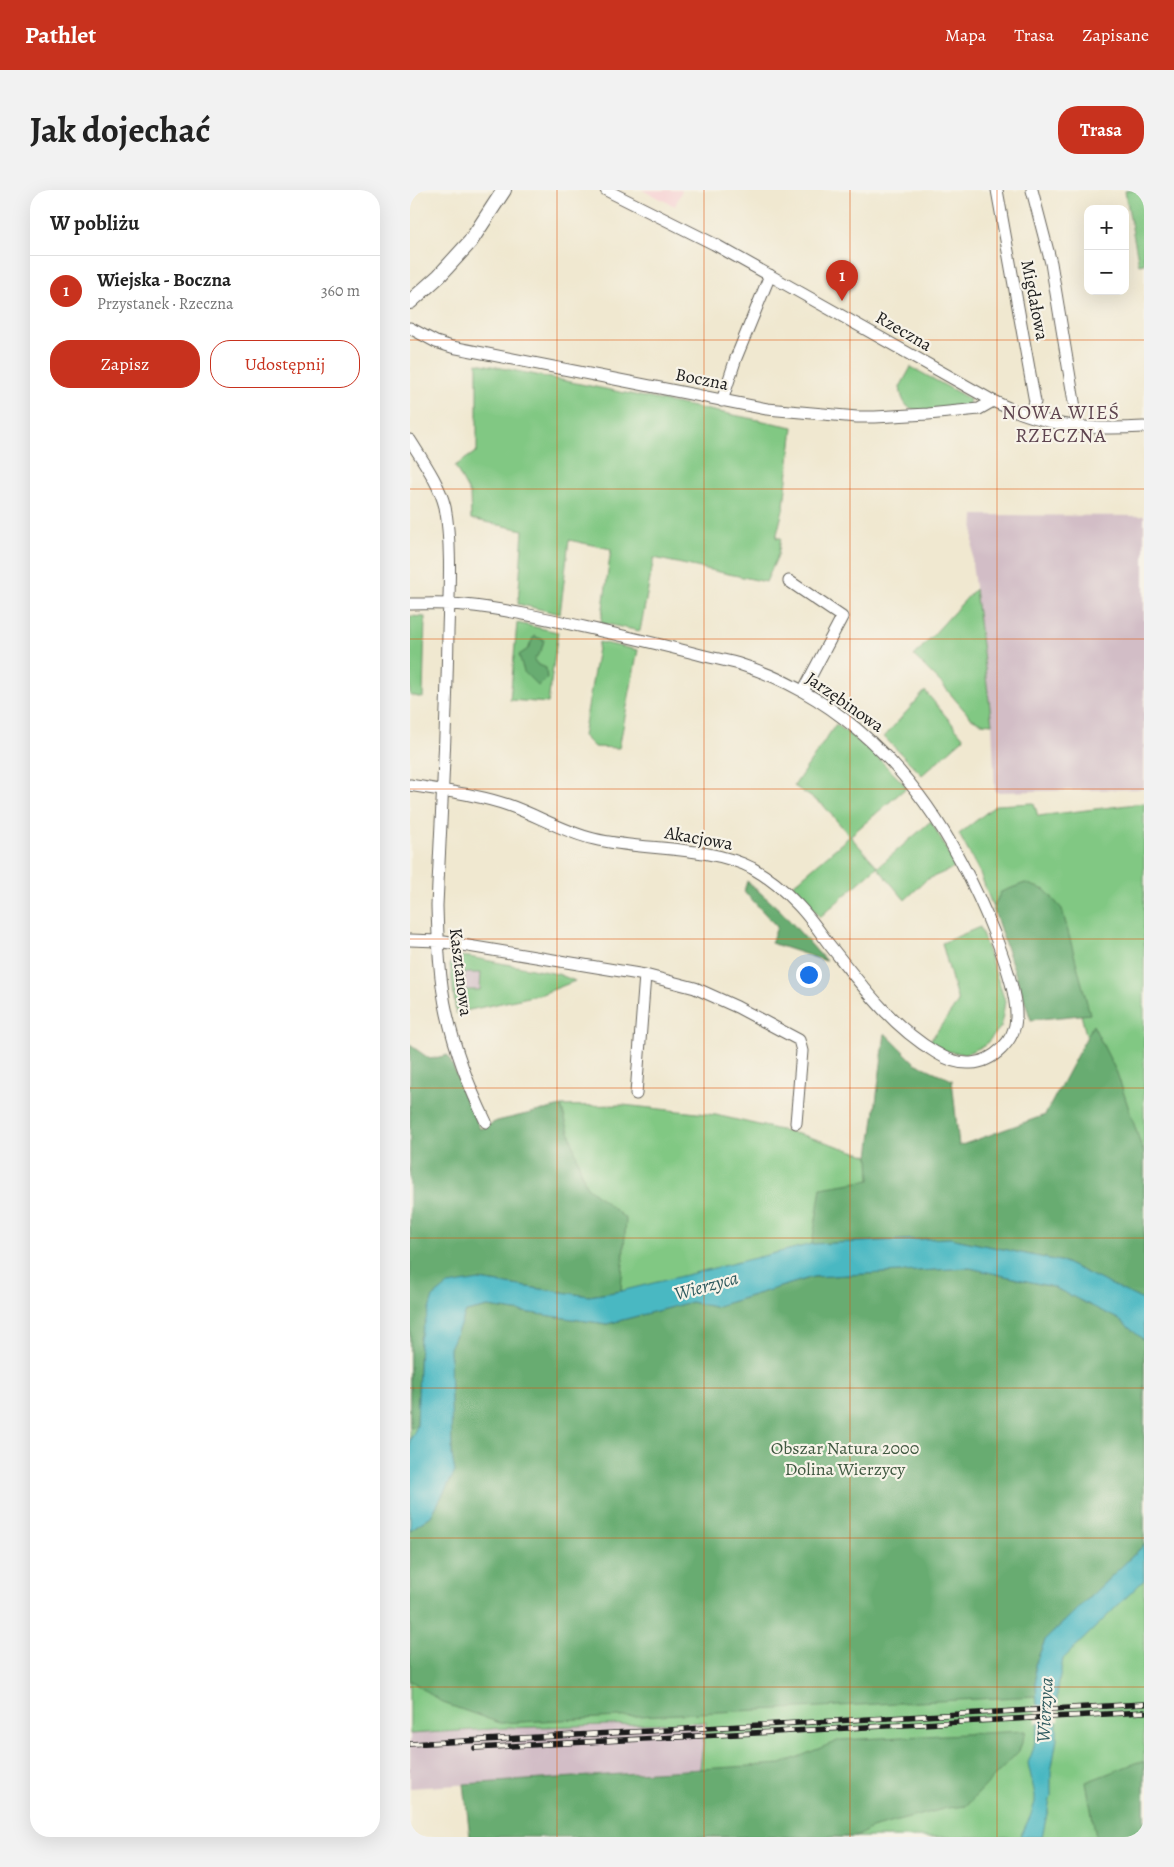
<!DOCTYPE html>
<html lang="pl">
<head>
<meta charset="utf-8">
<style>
	:root { --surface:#fff; --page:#f2f2f2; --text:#222; --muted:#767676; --line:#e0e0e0; --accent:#c8321e }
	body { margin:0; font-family:Alegreya,serif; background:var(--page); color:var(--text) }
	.controls { position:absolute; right:15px; top:15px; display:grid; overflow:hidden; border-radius:10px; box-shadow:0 5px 20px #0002 }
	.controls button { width:45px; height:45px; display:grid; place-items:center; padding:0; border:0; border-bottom:1px solid var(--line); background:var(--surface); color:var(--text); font:25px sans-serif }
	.you { position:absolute; left:398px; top:784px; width:18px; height:18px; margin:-12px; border:4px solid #fff; border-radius:50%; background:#1a73e8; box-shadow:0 0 0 8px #1a73e833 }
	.badge { display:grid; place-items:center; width:32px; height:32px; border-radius:50%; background:var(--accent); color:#fff; font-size:16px; font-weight:700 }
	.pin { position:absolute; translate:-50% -41px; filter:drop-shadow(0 1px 2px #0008) }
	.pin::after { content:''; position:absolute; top:26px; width:18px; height:15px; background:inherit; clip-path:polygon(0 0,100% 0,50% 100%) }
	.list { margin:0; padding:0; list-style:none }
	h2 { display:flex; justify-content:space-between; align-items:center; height:65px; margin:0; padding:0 20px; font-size:21px }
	h2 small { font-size:16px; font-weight:400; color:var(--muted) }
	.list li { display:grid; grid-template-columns:32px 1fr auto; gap:15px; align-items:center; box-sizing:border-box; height:70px; padding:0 20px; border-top:1px solid var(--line) }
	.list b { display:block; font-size:19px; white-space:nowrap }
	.list p { margin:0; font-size:16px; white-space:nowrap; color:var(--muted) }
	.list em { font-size:16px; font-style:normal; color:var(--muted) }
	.actions { display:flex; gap:10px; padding:15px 20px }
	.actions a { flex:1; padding:11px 0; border:1px solid var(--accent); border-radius:20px; text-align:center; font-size:18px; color:var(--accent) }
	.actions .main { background:var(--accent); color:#fff }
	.map { position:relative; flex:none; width:734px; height:1647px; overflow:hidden; border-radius:20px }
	header { display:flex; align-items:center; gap:30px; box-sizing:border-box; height:70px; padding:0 25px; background:var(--accent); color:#fff }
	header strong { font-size:24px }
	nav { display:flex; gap:28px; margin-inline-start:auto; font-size:18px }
	.intro { display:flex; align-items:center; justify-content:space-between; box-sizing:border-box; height:120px; padding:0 30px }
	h1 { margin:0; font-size:35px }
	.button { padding:12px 22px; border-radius:20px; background:var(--accent); color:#fff; font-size:18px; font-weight:700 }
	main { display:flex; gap:30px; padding:0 30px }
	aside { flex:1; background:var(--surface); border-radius:20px; box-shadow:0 5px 20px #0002 }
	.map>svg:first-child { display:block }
	.built { fill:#f7cfd2 }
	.industrial { fill:#d2bdc6 }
	.green { fill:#81c883; stroke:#4e7250; fill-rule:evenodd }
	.forest { fill:#68ac71; stroke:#426446 }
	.water { fill:#49b8c2; stroke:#326a6f }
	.pier { fill:#f0e8d0 }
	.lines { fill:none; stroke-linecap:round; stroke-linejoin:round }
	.minor-casing { stroke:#66635b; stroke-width:13 }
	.tertiary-casing { stroke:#66635b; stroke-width:16 }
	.minor { stroke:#fff; stroke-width:11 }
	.tertiary { stroke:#fff; stroke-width:14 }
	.rail-casing { stroke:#1c1c1c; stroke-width:5.5 }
	.rail { stroke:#f7f3e8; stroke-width:4; stroke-dasharray:11; stroke-linecap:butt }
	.grid { fill:none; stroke:#de560d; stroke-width:1; stroke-opacity:0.55 }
	.labels { text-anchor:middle; stroke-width:4.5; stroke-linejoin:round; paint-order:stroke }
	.street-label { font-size:18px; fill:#1c1c1c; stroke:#f7f3e8 }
	.park-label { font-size:18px; fill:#3f5840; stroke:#f7f3e8 }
	.water-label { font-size:19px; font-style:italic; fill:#2e5a5e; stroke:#f7f3e8 }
	.quarter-label { font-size:20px; letter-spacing:1px; fill:#5f4550; stroke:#f7f3e8 }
</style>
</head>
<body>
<header>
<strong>Pathlet</strong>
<nav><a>Mapa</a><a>Trasa</a><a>Zapisane</a></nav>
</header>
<div class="intro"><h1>Jak dojechać</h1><a class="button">Trasa</a></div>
<main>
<aside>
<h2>W pobliżu<small></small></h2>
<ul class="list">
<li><span class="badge">1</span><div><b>Wiejska - Boczna</b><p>Przystanek · Rzeczna</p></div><em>360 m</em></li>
</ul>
<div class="actions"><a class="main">Zapisz</a><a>Udostępnij</a></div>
</aside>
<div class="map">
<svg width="734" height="1647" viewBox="0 0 734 1647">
	<rect width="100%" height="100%" fill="#f7f3e8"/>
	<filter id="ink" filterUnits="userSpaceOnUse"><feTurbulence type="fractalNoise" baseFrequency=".02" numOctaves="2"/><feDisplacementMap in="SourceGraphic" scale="10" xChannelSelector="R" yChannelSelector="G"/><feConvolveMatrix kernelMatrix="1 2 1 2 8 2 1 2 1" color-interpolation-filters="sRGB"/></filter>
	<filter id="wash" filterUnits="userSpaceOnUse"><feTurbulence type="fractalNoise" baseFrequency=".0096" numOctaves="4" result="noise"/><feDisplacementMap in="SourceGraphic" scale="20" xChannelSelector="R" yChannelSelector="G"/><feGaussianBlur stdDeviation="1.12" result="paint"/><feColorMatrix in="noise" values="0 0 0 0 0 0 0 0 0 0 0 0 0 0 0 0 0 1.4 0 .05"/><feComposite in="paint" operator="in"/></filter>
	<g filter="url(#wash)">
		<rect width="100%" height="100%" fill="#f0e8d0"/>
		<path class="built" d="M232 0H272L265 16Z"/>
		<path class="industrial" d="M564 325 734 326V599L585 602 582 534 562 373Z
			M54 783H71L70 800H53Z
			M627 1506 371 1574 0 1598V1537Z"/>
		<path class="green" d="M726 0 734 5V74L729 75 715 1Z
			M67 173 383 237 374 316 366 348H371L368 365 356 392 244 368 230 441 191 433 201 359 159 350 150 424 108 414 113 340 61 329 60 304 45 276 67 261Z
			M501 177 560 209 558 217C545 218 507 225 497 216 492 210 491 204 490 197Z
			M565 399 582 534 571 533 561 528 531 493 504 466Z
			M0 426 15 427 13 508 0 505Z
			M107 433 148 442 138 513 100 510Z
			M189 452 228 460 209 558 184 557 173 546Z
			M515 501 554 548 512 585 474 547Z
			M426 534 462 562 497 597 440 646 468 677 521 631 546 677 516 690 495 710 467 677 410 727 383 695 440 646 413 615 384 596Z
			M624 613 628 626 734 613V1647H281L296 1532 97 1538 0 1544V1028L155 929 151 916 213 915 306 925 396 946 459 966V968L617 964 678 853 642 707 591 702 583 718 570 683 549 644 586 615Z
			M570 737 595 811 591 837 574 856 555 864 535 861 520 851 548 812 532 753Z
			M45 766 59 767 148 784 165 791 132 804 46 823 40 774ZM54 783H71L70 800H53Z"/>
		<path class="forest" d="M124 446 134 450 131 461 124 470 127 474 136 478 137 489 128 496 114 482 109 465 118 459Z
			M337 691 370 720 416 771 361 753 367 737 334 701Z
			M615 693 635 700 652 719 680 824 621 830 583 718 591 702Z
			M683 835 707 883 734 964V1111L654 1072 540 1048 402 1054 411 998 460 990 459 966 475 843 505 873 542 890 549 956 635 925Z
			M0 855 20 869 38 865 70 939 87 931 151 916 176 996 216 1029 211 1101 179 1106 69 1090 10 1148 7 1236 0 1237Z
			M560 1078 643 1097 709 1129 734 1150V1355L635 1450 625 1475 627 1506 90 1533 33 1513 0 1490V1340L21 1326 45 1282 42 1266 40 1158 56 1122 78 1117 197 1134 281 1112 304 1117 403 1087Z
			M616 1541 609 1561 556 1616 537 1618 461 1638 446 1647H60L54 1594 371 1574 430 1550Z
			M728 1572H734V1647H686L676 1592Z"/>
		<path class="water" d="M540 1048 654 1072 733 1110 734 1150 708 1129 643 1097 560 1078 403 1087 304 1117 281 1112 197 1134 78 1117 56 1122 40 1158 42 1266 45 1282 21 1326 0 1340V1250L7 1236 10 1148 23 1107 38 1095 69 1090 179 1106 211 1101 402 1054Z
			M734 1355V1390L653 1469 647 1504V1549L641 1582V1606L632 1647H610L620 1627 625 1612V1605L618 1573 623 1560 628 1536 625 1475 635 1450Z"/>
		<path class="pier" d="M625 1514 626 1516 649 1514V1531L627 1532 626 1534Z"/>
	</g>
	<g filter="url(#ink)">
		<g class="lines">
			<defs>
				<path id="minor" d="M196 0 304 54 583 211C598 218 614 225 630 229 663 239 699 239 734 237
					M587 0 625 212 620 226
					M622 0 641 73 668 236
					M0 138 26 152 42 157 357 219 447 227H465L518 224 569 219 583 211
					M312 211 326 168 360 85
					M0 250C13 271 29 293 35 317 42 353 39 405 38 442 37 534 31 625 27 716 28 752 29 789 37 824 45 860 60 899 76 932
					M379 391 432 427 393 501
					M0 414C18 414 36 413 54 415 105 420 155 433 205 444 235 451 265 458 295 466 307 469 320 471 332 475 430 506 503 581 550 670 569 705 608 790 606 828 605 851 583 872 561 873 547 874 536 869 525 862 480 835 450 793 418 753 407 738 397 723 384 711 372 698 358 687 342 678 297 655 233 661 184 649 153 642 127 625 98 615 67 604 32 601 0 595
					M0 750 28 751 235 785 285 798 327 817 389 850 392 861 386 933
					M226 904 235 785"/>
				<path id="tertiary" d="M0 112 29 86 60 52 94 0"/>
			</defs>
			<use href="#minor" class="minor-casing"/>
			<use href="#tertiary" class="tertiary-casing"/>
			<use href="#minor" class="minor"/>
			<use href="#tertiary" class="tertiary"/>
			<defs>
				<path id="rail" d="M0 1554 734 1514
					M65 1558 734 1522"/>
			</defs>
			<use href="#rail" class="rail-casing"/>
			<use href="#rail" class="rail"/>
		</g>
	</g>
	<path class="grid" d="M147 0V1647M294 0V1647M440 0V1647M587 0V1647M0 150H734M0 299H734M0 449H734M0 599H734M0 749H734M0 898H734M0 1048H734M0 1198H734M0 1348H734M0 1497H734"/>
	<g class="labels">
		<g class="street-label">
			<text transform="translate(625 110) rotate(79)" y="6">Migdałowa</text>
			<text transform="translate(494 141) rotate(30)" y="6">Rzeczna</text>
			<text transform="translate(292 189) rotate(11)" y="6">Boczna</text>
			<text transform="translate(435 512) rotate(35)" y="6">Jarzębinowa</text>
			<text transform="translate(289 648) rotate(10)" y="6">Akacjowa</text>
			<text transform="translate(51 782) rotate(83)" y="6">Kasztanowa</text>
		</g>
		<g class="park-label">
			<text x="435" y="1264">Obszar Natura 2000<tspan x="435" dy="21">Dolina Wierzycy</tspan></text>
		</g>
		<g class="water-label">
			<text transform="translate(296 1095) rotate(-15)" y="7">Wierzyca</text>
			<text transform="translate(634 1520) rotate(-87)" y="7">Wierzyca</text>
		</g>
		<g class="quarter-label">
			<text x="651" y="229">NOWA WIEŚ<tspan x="651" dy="23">RZECZNA</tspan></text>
		</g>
	</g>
</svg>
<div class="controls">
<button>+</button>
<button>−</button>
</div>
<div class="you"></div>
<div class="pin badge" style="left:432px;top:111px">1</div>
</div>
</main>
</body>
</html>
